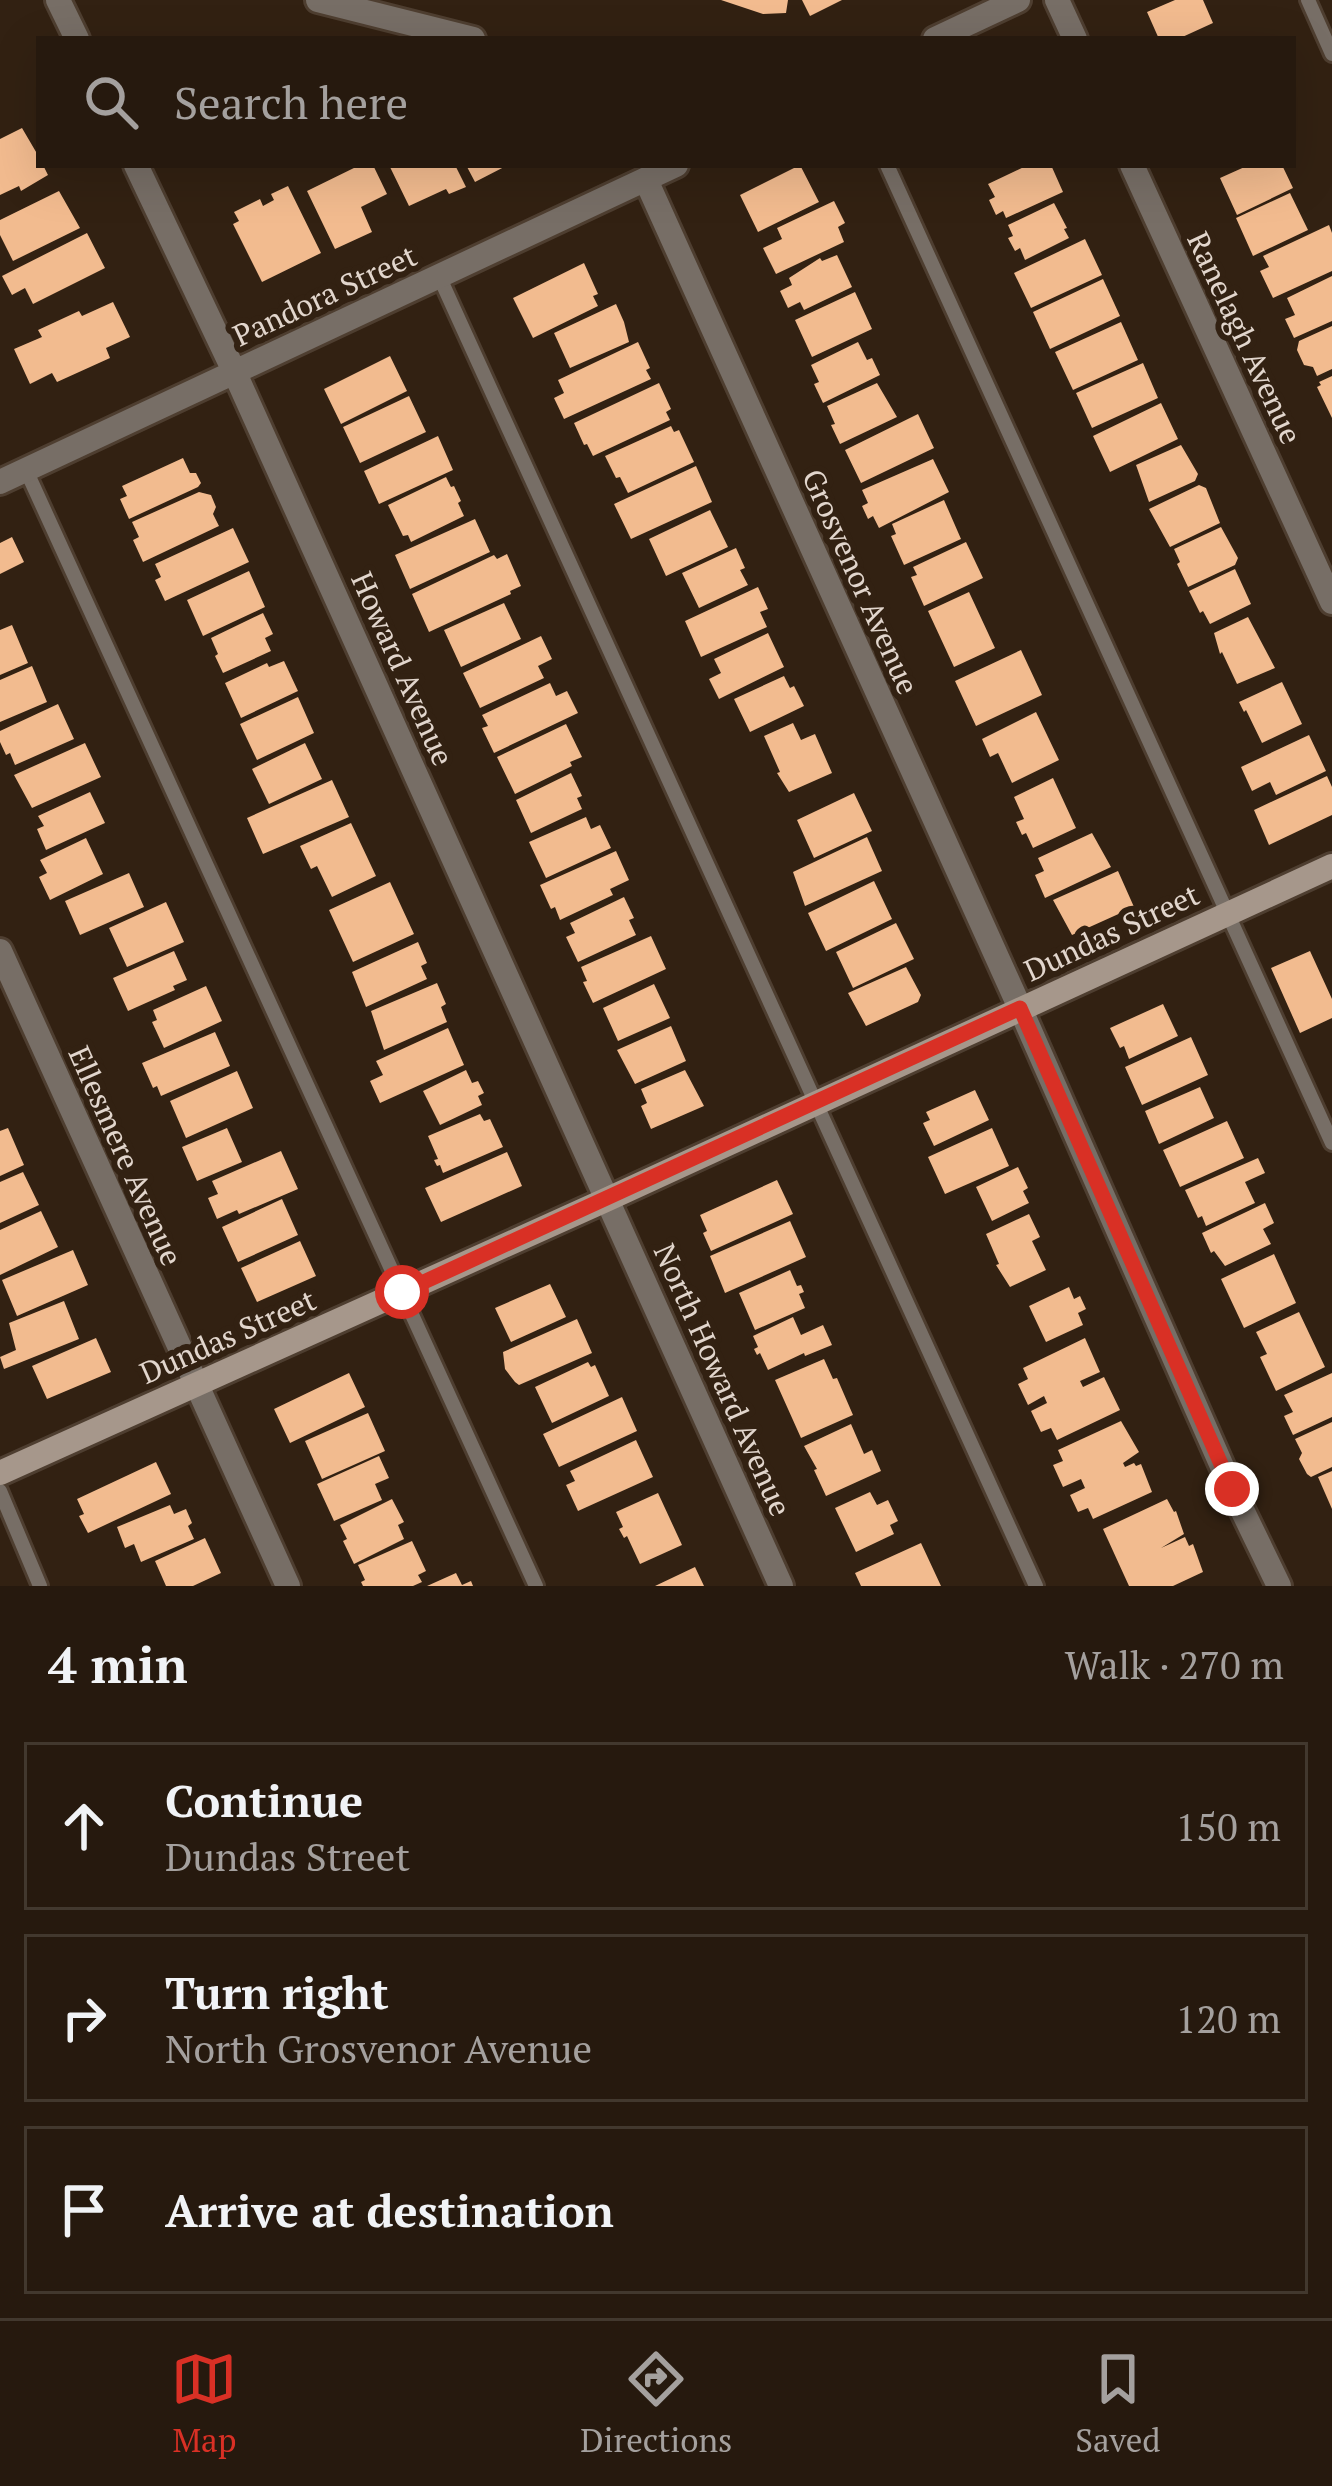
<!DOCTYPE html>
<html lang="en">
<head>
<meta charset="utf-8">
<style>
	:root { --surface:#26190e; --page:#2e2217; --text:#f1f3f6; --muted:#a4a09e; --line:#42382e; --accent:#d93025 }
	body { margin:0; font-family:"PT Serif",serif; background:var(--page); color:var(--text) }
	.stop { position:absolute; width:36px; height:36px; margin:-27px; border:9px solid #d93025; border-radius:50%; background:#fff }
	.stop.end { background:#d93025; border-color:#fff; box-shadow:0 3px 12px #0008 }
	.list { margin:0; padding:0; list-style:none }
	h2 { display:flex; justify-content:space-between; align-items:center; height:156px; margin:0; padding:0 48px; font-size:51px }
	h2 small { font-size:39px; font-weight:400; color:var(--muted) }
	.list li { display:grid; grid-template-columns:78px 1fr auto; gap:36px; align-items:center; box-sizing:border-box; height:168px; margin:0 24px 24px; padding:0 24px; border:3px solid var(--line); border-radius:0px }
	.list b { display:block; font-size:45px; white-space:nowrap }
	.list p { margin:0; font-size:39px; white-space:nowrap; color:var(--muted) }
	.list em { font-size:39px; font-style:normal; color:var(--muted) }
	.icon { flex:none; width:66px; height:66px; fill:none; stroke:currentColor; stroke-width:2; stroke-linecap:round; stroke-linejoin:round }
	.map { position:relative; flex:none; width:1332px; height:1586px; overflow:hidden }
	.search { position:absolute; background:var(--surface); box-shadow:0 12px 48px #0002; left:36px; right:36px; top:36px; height:132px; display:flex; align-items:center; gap:30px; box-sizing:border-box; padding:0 42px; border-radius:0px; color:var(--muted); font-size:45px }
	.sheet { height:732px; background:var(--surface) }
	nav { display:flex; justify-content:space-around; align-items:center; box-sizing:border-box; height:168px; border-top:3px solid var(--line); background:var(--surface); font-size:33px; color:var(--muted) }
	nav a { display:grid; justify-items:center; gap:6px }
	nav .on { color:var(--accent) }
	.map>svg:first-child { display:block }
	.building { fill:#f2bb8f }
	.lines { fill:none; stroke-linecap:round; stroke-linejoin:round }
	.lane-casing { stroke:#4e3e30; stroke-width:20 }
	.street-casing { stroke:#4e3e30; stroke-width:30 }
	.secondary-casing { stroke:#4e3e30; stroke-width:30 }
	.lane { stroke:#776e66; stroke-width:14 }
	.street { stroke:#776e66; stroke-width:24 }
	.secondary { stroke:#a6978b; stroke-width:24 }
	.route { stroke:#d93025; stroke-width:15 }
	.labels { text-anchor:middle; stroke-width:12; stroke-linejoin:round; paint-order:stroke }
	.street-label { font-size:30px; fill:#e2d6cd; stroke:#322112 }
</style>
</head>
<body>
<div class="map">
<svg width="1332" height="1586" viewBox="0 0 1332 1586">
	<rect width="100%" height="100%" fill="#322112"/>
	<path class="building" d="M721 0H788L786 13 763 14Z
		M802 0H842L810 16Z
		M1175 0H1203L1213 23 1178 39H1159L1147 12Z
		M22 128 39 157V165H43L48 175 21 191 19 186 0 195V139Z
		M360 165H373L387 194 361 207 372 232 335 249 307 191Z
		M389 165H455L466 187 449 194 446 189 409 206Z
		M466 165H508L475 182Z
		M800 165 819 202 758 232 740 195Z
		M1028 165H1051L1063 192 1006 218 1003 211 996 215 989 200 995 197 988 184Z
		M1249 165H1282L1293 188 1237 215 1220 178Z
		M288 186 321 253 262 282 233 224 239 221 234 212 260 199 263 206 274 200 271 194Z
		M59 191 80 228 13 261 0 235V220Z
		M1290 193 1308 230 1253 256 1236 218Z
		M834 201 845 223 838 227 844 242 776 274 763 248 782 239 777 228Z
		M1054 203 1067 228 1064 229 1069 238 1025 260 1020 248 1015 251 1008 238 1013 236 1008 225Z
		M1329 225 1332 233V271L1273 298 1260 271 1269 267 1263 256Z
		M87 233 105 268 33 304 25 288 12 295 2 276Z
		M1085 239 1102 275 1031 308 1014 273Z
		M837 255 852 287 804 310 800 302 788 308 780 291 792 285 789 278 820 258 822 261Z
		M584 263 598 294 593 296 598 306 533 338 513 298Z
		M1332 276V321L1294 338 1285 319 1295 315 1287 298Z
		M1103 279 1120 316 1050 349 1033 312Z
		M855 292 872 329 812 357 795 320Z
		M113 302 130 337 106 348 110 358 57 382 52 373 30 384 14 349 42 337 38 330 79 311 82 316Z
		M616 304 624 322 629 342 570 368 554 333Z
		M1121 322 1138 360 1073 390 1055 352Z
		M1332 326V369L1317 376 1313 367 1304 365 1297 350 1299 341Z
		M638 342 650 368 646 370 651 379 564 419 554 398 564 393 558 380Z
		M858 342 867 360 872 358 880 375 823 403 814 384 819 382 811 365Z
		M390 356 407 391 341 424 324 389Z
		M1143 363 1158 398 1092 428 1076 393Z
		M1332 376V418L1317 387 1321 385 1319 382Z
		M659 383 671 409 666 412 670 420 593 456 587 444 584 445 574 423Z
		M877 383 897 417 840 444 831 425 835 424 827 406Z
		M409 396 426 432 360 463 343 427Z
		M1161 403 1178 439 1110 472 1093 436Z
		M918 414 934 448 861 483 845 450Z
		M671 426 674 432 679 430 694 462 628 493 620 477 616 478 605 456Z
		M438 436 453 470 379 504 364 471Z
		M1181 445 1198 474 1195 481 1149 502 1136 465Z
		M183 458 190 473H196L201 483 198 487 129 519 120 499 127 496 122 486Z
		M933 459 949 492 879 528 873 516 868 519 862 506 868 503 862 490Z
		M696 466 712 502 631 539 614 504Z
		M446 477 451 487 454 486 461 501 458 503 464 516 411 542 408 535 403 536 388 505Z
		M1199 485 1206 488 1220 523 1170 547 1149 509Z
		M199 492 211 495 216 507 213 514 219 526 143 562 133 540 139 537 132 522Z
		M944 500 961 539 904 565 891 536 896 534 892 524Z
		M710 510 728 547 666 576 649 539Z
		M475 519 490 552 410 589 395 555Z
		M1221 527 1238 558 1235 565 1188 587 1177 564 1180 562 1174 549Z
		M233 528 249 562 165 601 155 580 161 577 155 564Z
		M12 537 24 562 0 574V543Z
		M966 542 983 578 924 606 911 577 917 575 913 567Z
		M736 548 745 568 740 570 748 585 699 608 682 573Z
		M507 554 521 586 510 591 511 594 429 632 412 594 494 555 497 559Z
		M1235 569 1251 604 1210 624 1203 611 1200 613 1189 591Z
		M249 571 265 607 203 636 187 600Z
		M758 587 768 609 760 612 767 627 701 657 685 621Z
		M969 592 995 648 954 667 928 611Z
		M504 603 521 639 461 667 444 630Z
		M263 613 273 634 265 638 271 651 223 673 215 656 218 654 211 638Z
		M1248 617 1275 668 1237 684 1222 652 1220 654 1214 633Z
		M12 625 28 663 0 675V630Z
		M768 633 784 667 719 699 709 679 721 673 714 659Z
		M541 636 552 659 538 666 544 678 480 708 463 673Z
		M1021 650 1042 695 976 726 955 681Z
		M284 661 298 691 241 718 225 683 267 663 269 667Z
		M32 666 47 702 0 722V680Z
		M784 676 790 688 794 686 804 706 750 732 734 699Z
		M1282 682 1302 724 1262 743 1246 710 1244 712 1239 702Z
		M550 683 556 696 567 691 578 713 494 753 482 728 488 726 482 715Z
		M298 697 314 733 257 760 240 724Z
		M58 704 74 739 15 765 10 753 6 755 0 742V731Z
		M1036 712 1059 760 1012 783 998 753 990 757 982 739Z
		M793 723 801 740 815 734 832 773 789 792 777 773 780 772 764 736Z
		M566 724 582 757 570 762 572 766 515 794 497 757Z
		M1309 735 1326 771 1276 795 1270 782 1252 791 1241 767Z
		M85 743 101 777 32 808 14 775Z
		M305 743 322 779 269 804 252 769Z
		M571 773 582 796 577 798 582 809 531 833 516 800Z
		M1327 776 1332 787V815L1269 845 1254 810Z
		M1053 778 1076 828 1033 848 1026 833 1022 835 1016 822 1024 819 1014 797Z
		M332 780 349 817 263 854 247 818Z
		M90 792 105 823 46 850 37 829 44 826 38 816Z
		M854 793 872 831 814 858 797 820Z
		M586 817 591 829 600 825 611 848 546 878 529 842Z
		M351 823 376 876 332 897 317 866 311 869 300 846Z
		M1092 833 1111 867 1045 898 1035 875 1044 871 1038 858Z
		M867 837 882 871 805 906 793 872Z
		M86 838 103 874 50 900 39 877 47 873 40 860Z
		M616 851 629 880 610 889 613 895 560 920 555 907 551 909 540 885Z
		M1118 871 1134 907 1072 935 1053 900Z
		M129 873 144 907 80 935 65 901Z
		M874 881 892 919 826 951 808 913Z
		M390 882 414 934 353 962 329 910Z
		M624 897 634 918 629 920 636 935 578 962 566 937 575 933 570 923Z
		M166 902 184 942 127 967 109 928Z
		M896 923 914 959 853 988 836 952Z
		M651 936 666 969 593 1003 583 982 587 981 581 967Z
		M418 942 427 963 421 966 427 979 366 1007 352 972Z
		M174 951 187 980 173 986 175 990 128 1011 113 978Z
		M1310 951 1332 999V1018L1300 1033 1271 968Z
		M906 967 921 995 918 1002 866 1026 848 993Z
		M437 983 446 1004 441 1007 447 1022 384 1050 371 1011Z
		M654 984 670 1018 618 1041 603 1008Z
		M206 986 222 1021 164 1048 152 1022 157 1020 153 1010Z
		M1163 1004 1178 1036 1129 1059 1124 1046 1120 1048 1110 1028Z
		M671 1026 686 1061 635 1084 617 1050Z
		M448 1028 464 1065 380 1103 370 1081 383 1075 376 1061Z
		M215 1032 230 1066 161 1096 157 1086 153 1088 142 1063Z
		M1191 1037 1208 1075 1142 1105 1125 1067Z
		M466 1070 472 1083 478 1081 484 1093 478 1096 482 1105 440 1125 423 1091Z
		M685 1070 704 1106 651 1129 641 1106 647 1103 641 1089Z
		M237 1071 253 1108 186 1138 170 1101Z
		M1200 1087 1214 1118 1159 1144 1145 1111Z
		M975 1090 989 1120 934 1146 923 1123 930 1120 926 1112Z
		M480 1114 484 1121 490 1119 503 1147 443 1173 440 1165 437 1166 434 1160 438 1159 428 1136Z
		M1227 1121 1244 1158 1180 1187 1163 1150Z
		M8 1128 24 1165 0 1176V1131Z
		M227 1128 242 1162 197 1181 182 1147Z
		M992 1128 1009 1166 945 1194 928 1157Z
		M281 1151 298 1189 239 1214 237 1210 217 1219 208 1198 218 1194 212 1181Z
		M507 1152 522 1186 441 1222 425 1188Z
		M1258 1158 1265 1173 1245 1182 1255 1203 1206 1226 1202 1216 1198 1218 1185 1190Z
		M1018 1167 1028 1188 1023 1191 1029 1203 992 1221 976 1187Z
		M23 1172 39 1205 0 1223V1182Z
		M777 1180 793 1214 711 1251 703 1233 707 1231 700 1215Z
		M282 1199 298 1235 238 1262 222 1227Z
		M1265 1203 1274 1223 1263 1229 1271 1244 1225 1266 1214 1251 1211 1253 1202 1233Z
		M41 1211 58 1247 0 1275V1230Z
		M1029 1214 1040 1237 1032 1241 1046 1270 1010 1287 996 1265 999 1264 986 1234Z
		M790 1221 806 1257 725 1293 710 1256Z
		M300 1241 316 1276 257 1302 241 1268Z
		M73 1250 88 1285 17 1316 2 1280Z
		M1274 1254 1296 1303 1244 1328 1221 1279Z
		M790 1270 797 1286 801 1285 804 1292 799 1294 805 1308 755 1330 739 1293Z
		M550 1284 566 1317 511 1342 495 1308Z
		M1069 1287 1074 1299 1080 1296 1086 1309 1078 1313 1083 1325 1046 1342 1029 1306Z
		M64 1301 79 1339 4 1369 0 1357 16 1350 9 1323Z
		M1299 1312 1325 1367 1276 1391 1260 1357 1267 1354 1256 1332Z
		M793 1317 801 1335 823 1325 832 1345 805 1356 804 1353 768 1370 760 1353 757 1355 754 1349 758 1347 753 1336Z
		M577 1319 592 1353 519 1385 515 1382 505 1369 503 1352Z
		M96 1338 111 1372 47 1399 32 1366Z
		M1085 1338 1100 1372 1080 1381 1083 1387 1104 1377 1120 1410 1057 1440 1051 1428 1041 1432 1031 1411 1047 1403 1044 1396 1028 1405 1018 1384 1028 1379 1023 1368Z
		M824 1359 833 1379 837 1378 853 1415 801 1438 775 1380Z
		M588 1362 591 1367 595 1365 609 1396 552 1423 535 1387Z
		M349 1373 365 1407 290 1443 274 1409Z
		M1332 1373V1417L1293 1435 1284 1416 1293 1412 1284 1395Z
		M622 1397 637 1431 559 1467 543 1434Z
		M368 1413 385 1451 322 1479 305 1441Z
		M1121 1421 1139 1452 1123 1463 1125 1467 1134 1463 1136 1466 1141 1464 1152 1492 1093 1519 1088 1508 1078 1512 1070 1495 1085 1488 1081 1479 1063 1487 1053 1465 1063 1461 1058 1450Z
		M1332 1422V1467L1311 1477 1307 1474 1299 1459 1302 1453 1295 1439Z
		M851 1424 864 1454 872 1450 881 1471 826 1496 814 1470 817 1469 804 1446Z
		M636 1440 653 1477 578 1511 566 1485 575 1481 570 1471Z
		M379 1456 389 1478 375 1484 382 1500 334 1521 317 1484Z
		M156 1462 171 1494 88 1533 79 1516 84 1514 77 1499Z
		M1332 1471V1509L1318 1477Z
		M870 1492 877 1505 888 1500 898 1521 890 1525 894 1534 856 1552 835 1508Z
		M658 1493 682 1545 640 1564 627 1536 624 1538 619 1529 623 1527 616 1512Z
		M392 1499 404 1522 398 1525 404 1539 354 1564 343 1541 347 1539 340 1525Z
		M1167 1499 1174 1512 1176 1511 1184 1534 1161 1548 1185 1537 1189 1546 1193 1544 1203 1572 1173 1586H1129L1103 1529Z
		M170 1505 174 1514 186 1509 192 1523 188 1526 194 1539 141 1562 134 1544 125 1548 117 1527Z
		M205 1538 221 1573 193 1586H166L155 1561Z
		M412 1541 426 1571 418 1575 422 1582 413 1586H363L361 1582 365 1580 358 1565Z
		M921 1543 941 1586H861L855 1573Z
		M695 1567 704 1586H655Z
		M456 1573 462 1585 471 1581 473 1586H427Z"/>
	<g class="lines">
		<defs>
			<path id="lane" d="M1308 0 1332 54
				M887 165 1332 1143
				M439 276 1036 1586
				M26 470 536 1586
				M0 1491 40 1586"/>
			<path id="street" d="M58 0 77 39
				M318 0 473 39
				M1057 0 1075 39
				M935 39 1018 0
				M136 165 234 371 781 1586
				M1132 165 1332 602
				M646 180 1020 1008 1232 1489 1279 1586
				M0 482 676 165
				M0 951 288 1586"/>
			<path id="secondary" d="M0 1473 608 1199 1332 866"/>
		</defs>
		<use href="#lane" class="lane-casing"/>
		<use href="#street" class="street-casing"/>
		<use href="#secondary" class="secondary-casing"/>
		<use href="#lane" class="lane"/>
		<use href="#street" class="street"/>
		<use href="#secondary" class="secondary"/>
	</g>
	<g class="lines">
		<path class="route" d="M402 1292 1020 1008 1232 1489"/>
	</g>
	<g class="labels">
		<g class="street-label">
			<text transform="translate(325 296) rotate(-25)" y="10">Pandora Street</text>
			<text transform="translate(1244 338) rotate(65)" y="10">Ranelagh Avenue</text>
			<text transform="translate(860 582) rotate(66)" y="10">Grosvenor Avenue</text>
			<text transform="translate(402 669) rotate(66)" y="10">Howard Avenue</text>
			<text transform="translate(1112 933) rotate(-25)" y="10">Dundas Street</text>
			<text transform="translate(125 1156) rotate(66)" y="10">Ellesmere Avenue</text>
			<text transform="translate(228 1337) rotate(-24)" y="10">Dundas Street</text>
			<text transform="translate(722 1380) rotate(66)" y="10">North Howard Avenue</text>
		</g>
	</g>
</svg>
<div class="stop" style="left:402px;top:1292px"></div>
<div class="stop end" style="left:1232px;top:1489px"></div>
<div class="search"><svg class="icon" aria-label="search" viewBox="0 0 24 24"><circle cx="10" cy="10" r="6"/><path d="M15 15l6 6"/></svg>Search here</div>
</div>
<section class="sheet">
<h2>4 min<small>Walk · 270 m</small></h2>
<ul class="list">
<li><svg class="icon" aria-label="ahead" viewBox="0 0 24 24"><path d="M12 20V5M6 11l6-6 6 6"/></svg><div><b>Continue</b><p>Dundas Street</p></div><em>150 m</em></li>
<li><svg class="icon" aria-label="right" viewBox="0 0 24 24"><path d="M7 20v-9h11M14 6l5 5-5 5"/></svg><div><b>Turn right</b><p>North Grosvenor Avenue</p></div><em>120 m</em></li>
<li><svg class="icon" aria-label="arrive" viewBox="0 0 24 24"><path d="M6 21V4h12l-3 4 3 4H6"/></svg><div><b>Arrive at destination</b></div></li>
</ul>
</section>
<nav>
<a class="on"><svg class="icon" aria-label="map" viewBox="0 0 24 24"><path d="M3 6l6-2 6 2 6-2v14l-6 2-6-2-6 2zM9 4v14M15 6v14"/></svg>Map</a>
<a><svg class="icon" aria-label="directions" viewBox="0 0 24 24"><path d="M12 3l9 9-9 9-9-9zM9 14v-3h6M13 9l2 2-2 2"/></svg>Directions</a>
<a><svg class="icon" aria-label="saved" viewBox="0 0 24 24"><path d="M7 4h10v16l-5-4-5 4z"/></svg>Saved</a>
</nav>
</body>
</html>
